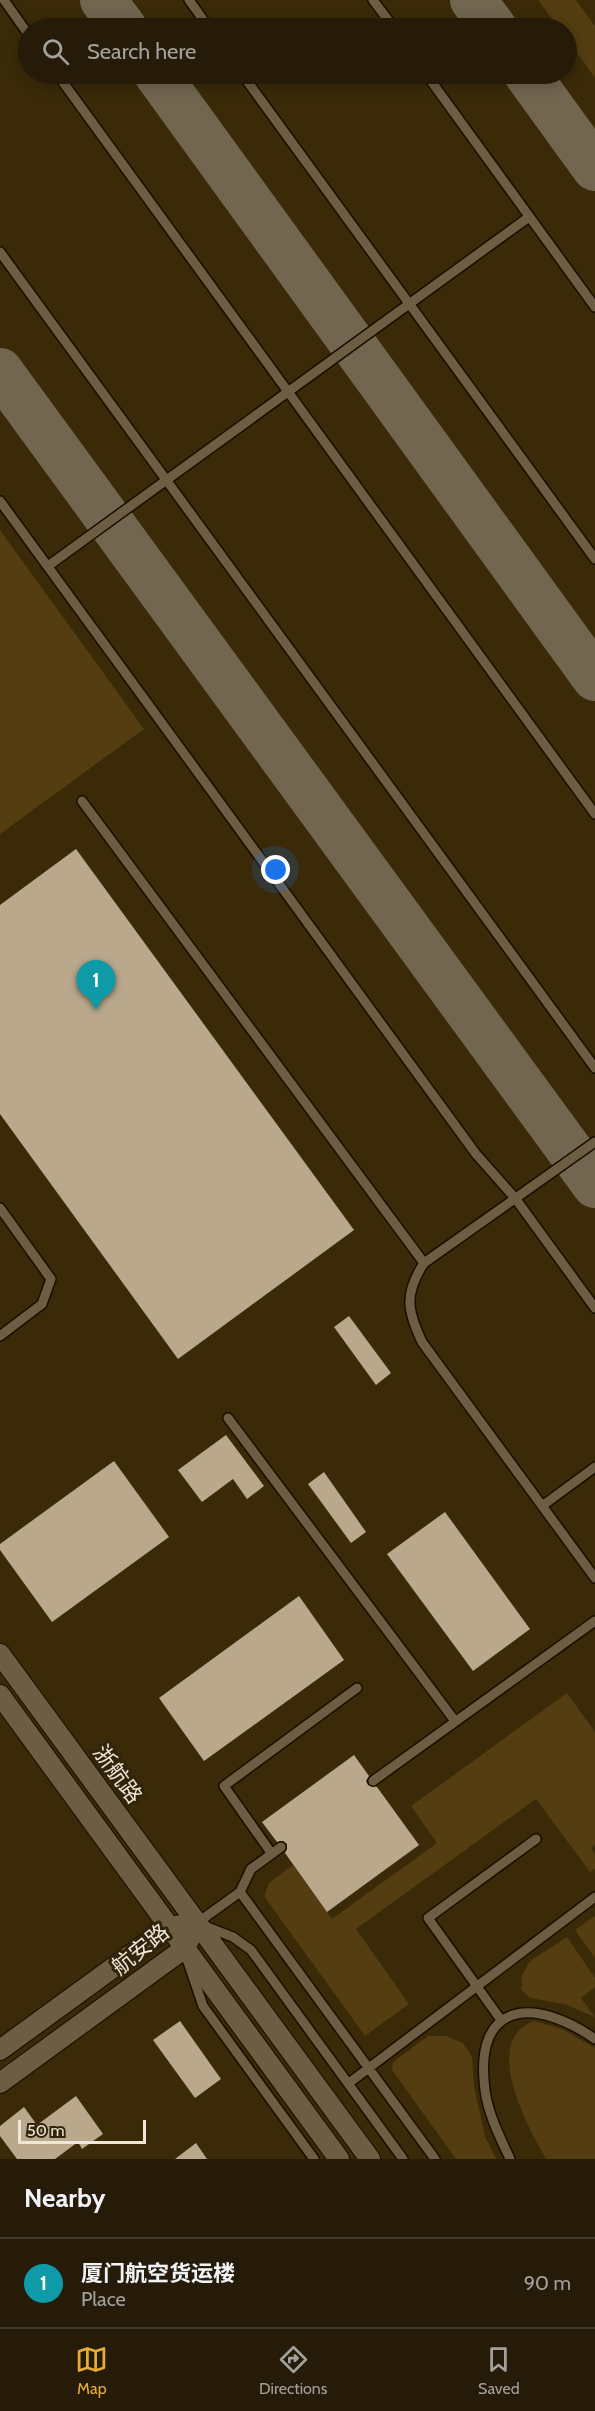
<!DOCTYPE html>
<html lang="en">
<head>
<meta charset="utf-8">
<style>
	:root { --surface:#251b08; --page:#312816; --text:#f1f3f6; --muted:#a3a19c; --line:#423929; --accent:#e6ad36 }
	body { margin:0; font-family:Cabin,"Noto Sans SC",sans-serif; background:var(--page); color:var(--text) }
	.scale { position:absolute; left:18px; bottom:15px; width:128px; box-sizing:border-box; padding-left:6px; border:3px solid #eee6d7; border-top:0; font-size:16px; line-height:21px; white-space:nowrap; color:#eee6d7; -webkit-text-stroke:4px #31240a; paint-order:stroke }
	.you { position:absolute; left:276px; top:870px; width:21px; height:21px; margin:-15px; border:4px solid #fff; border-radius:50%; background:#1a73e8; box-shadow:0 0 0 9px #1a73e833 }
	.badge { display:grid; place-items:center; width:39px; height:39px; border-radius:50%; background:var(--accent); color:#fff; font-size:20px; font-weight:700 }
	.pin { position:absolute; translate:-50% -50px; filter:drop-shadow(0 2px 3px #0008) }
	.pin::after { content:''; position:absolute; top:32px; width:21px; height:18px; background:inherit; clip-path:polygon(0 0,100% 0,50% 100%) }
	.list { margin:0; padding:0; list-style:none }
	h2 { display:flex; justify-content:space-between; align-items:center; height:78px; margin:0; padding:0 24px; font-size:26px }
	h2 small { font-size:20px; font-weight:400; color:var(--muted) }
	.list li { display:grid; grid-template-columns:39px 1fr auto; gap:18px; align-items:center; box-sizing:border-box; height:90px; padding:0 24px; border-top:2px solid var(--line) }
	.list b { display:block; font-size:22px; white-space:nowrap }
	.list p { margin:0; font-size:20px; white-space:nowrap; color:var(--muted) }
	.list em { font-size:20px; font-style:normal; color:var(--muted) }
	.icon { flex:none; width:33px; height:33px; fill:none; stroke:currentColor; stroke-width:2; stroke-linecap:round; stroke-linejoin:round }
	.map { position:relative; flex:none; width:595px; height:2159px; overflow:hidden }
	.search { position:absolute; background:var(--surface); box-shadow:0 3px 15px #0003; left:18px; right:18px; top:18px; height:66px; display:flex; align-items:center; gap:15px; box-sizing:border-box; padding:0 21px; border-radius:33px; color:var(--muted); font-size:22px }
	.sheet { height:168px; background:var(--surface) }
	nav { display:flex; justify-content:space-around; align-items:center; box-sizing:border-box; height:84px; border-top:2px solid var(--line); background:var(--surface); font-size:16px; color:var(--muted) }
	nav a { display:grid; justify-items:center; gap:3px }
	nav .on { color:var(--accent) }
	.map>svg:first-child { display:block }
	.built { fill:#3a2a08; fill-rule:evenodd }
	.green { fill:#533d11 }
	.lines { fill:none; stroke-linecap:round; stroke-linejoin:round }
	.taxiway { stroke:#726650; stroke-width:46 }
	.building { fill:#b9a88c }
	.lane-casing { stroke:#190d00; stroke-width:12 }
	.street-casing { stroke:#190d00; stroke-width:22 }
	.lane { stroke:#6d5e43; stroke-width:9 }
	.street { stroke:#6d5e43; stroke-width:20 }
	.labels { text-anchor:middle; stroke-width:6; stroke-linejoin:round; paint-order:stroke }
	.street-label { font-size:22px; fill:#eee6d7; stroke:#31240a }
</style>
</head>
<body>
<div class="map">
<svg width="595" height="2159" viewBox="0 0 595 2159">
	<rect width="100%" height="100%" fill="#31240a"/>
	<path class="built" d="M0 0H595V2159H0ZM28 28H566V74H28Z"/>
	<path class="green" d="M538 0H576L595 26V78L567 39 566 28H559Z
		M0 530 144 729 0 834Z
		M567 1693 595 1732V1845L591 1848 595 1854V1869L590 1872 536 1799 356 1929 409 2004 365 2036 264 1896 269 1883 293 1865 332 1919 437 1843 411 1806Z
		M595 1916V1958L575 1930Z
		M567 1937 595 1978V1987L581 1998 595 2017 564 2004 530 1998 521 1990 522 1975 530 1961Z
		M534 2021 562 2029 595 2048V2159H546C528 2127 480 2041 534 2021Z
		M428 2036H446L463 2043 472 2057 474 2086 485 2137 496 2159H456L392 2070 393 2062Z"/>
	<g class="lines">
		<path class="taxiway" d="M103 0 124 28
			M473 0 494 28
			M157 74 595 678
			M527 74 595 168
			M0 371 595 1185"/>
	</g>
	<path class="building" d="M76 849 354 1230 178 1359 0 1114V905Z
		M349 1316 391 1373 376 1385 334 1327Z
		M226 1435 264 1486 247 1499 233 1479 202 1502 178 1470Z
		M114 1461 169 1537 52 1622 0 1550V1544Z
		M324 1472 366 1532 351 1543 308 1484Z
		M445 1512 530 1629 473 1671 387 1554Z
		M299 1596 344 1660 204 1761 159 1698Z
		M354 1755 369 1776 366 1781 368 1785 377 1787 419 1845 327 1912 285 1853 287 1849V1844L283 1841 277 1842 262 1822Z
		M180 2021 221 2079 195 2098 153 2040Z
		M76 2096 103 2134 82 2149 78 2142 55 2159H17L0 2136V2126L24 2107 37 2125Z
		M196 2143 207 2159H175Z"/>
	<g class="lines">
		<defs>
			<path id="lane" d="M4 0 28 34
				M189 0 209 28
				M373 0 394 28
				M57 74 595 814
				M242 74 595 559
				M426 74 595 307
				M0 252 595 1068
				M0 501 476 1154 515 1198 595 1308
				M48 566 529 217
				M82 801 424 1263
				M595 1142 424 1263C404 1294 407 1310 422 1342L595 1578
				M0 1208 51 1279 42 1304 0 1336
				M228 1418 455 1721
				M542 1506 595 1467
				M373 1781 595 1621
				M272 1854 224 1786 357 1688
				M240 1892 435 2159
				M197 1923 240 1892 251 1869 281 1847
				M202 1925 233 1937 251 1950 403 2159
				M188 1962 203 2006 314 2159
				M501 2020 428 1918 536 1839
				M349 2083 595 1897
				M510 2159C500 2137 488 2114 485 2090 473 2000 535 1997 595 2039"/>
			<path id="street" d="M0 1654 370 2159
				M0 1695 339 2159
				M0 2050 169 1927 183 1925
				M0 2083 185 1948 190 1938"/>
		</defs>
		<use href="#lane" class="lane-casing"/>
		<use href="#street" class="street-casing"/>
		<use href="#lane" class="lane"/>
		<use href="#street" class="street"/>
	</g>
	<g class="labels">
		<g class="street-label">
			<text transform="translate(118 1774) rotate(54)" y="8">浙航路</text>
			<text transform="translate(140 1949) rotate(-39)" y="8">航安路</text>
		</g>
	</g>
</svg>
<div class="scale">50 m</div>
<div class="you"></div>
<div class="pin badge" style="left:96px;top:1010px;background:#0f9aa8">1</div>
<div class="search"><svg class="icon" aria-label="search" viewBox="0 0 24 24"><circle cx="10" cy="10" r="6"/><path d="M15 15l6 6"/></svg>Search here</div>
</div>
<section class="sheet">
<h2>Nearby<small></small></h2>
<ul class="list">
<li><span class="badge" style="background:#0f9aa8">1</span><div><b>厦门航空货运楼</b><p>Place</p></div><em>90 m</em></li>
</ul>
</section>
<nav>
<a class="on"><svg class="icon" aria-label="map" viewBox="0 0 24 24"><path d="M3 6l6-2 6 2 6-2v14l-6 2-6-2-6 2zM9 4v14M15 6v14"/></svg>Map</a>
<a><svg class="icon" aria-label="directions" viewBox="0 0 24 24"><path d="M12 3l9 9-9 9-9-9zM9 14v-3h6M13 9l2 2-2 2"/></svg>Directions</a>
<a><svg class="icon" aria-label="saved" viewBox="0 0 24 24"><path d="M7 4h10v16l-5-4-5 4z"/></svg>Saved</a>
</nav>
</body>
</html>
